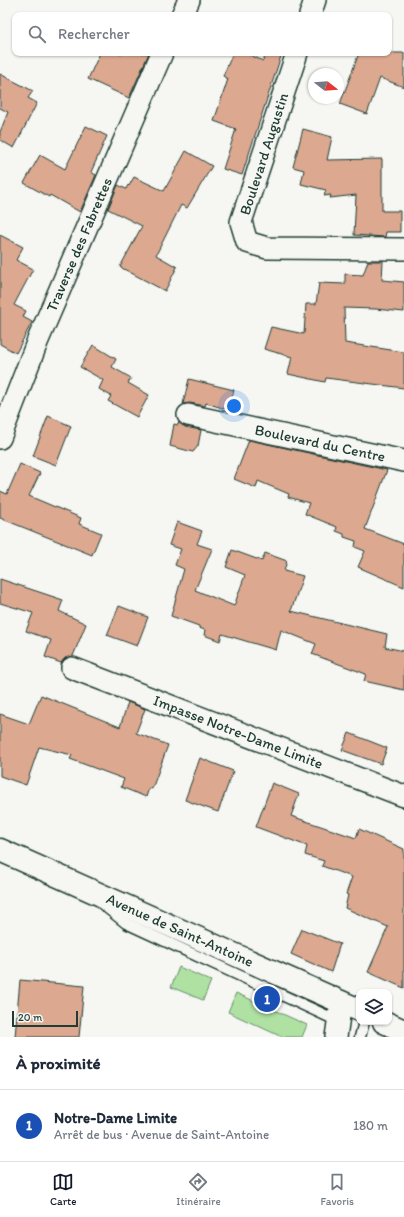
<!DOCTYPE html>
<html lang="fr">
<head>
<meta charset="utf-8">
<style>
	:root { --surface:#fff; --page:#f2f2f3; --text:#1f2937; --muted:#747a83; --line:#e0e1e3; --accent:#111827 }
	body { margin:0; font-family:Itim,sans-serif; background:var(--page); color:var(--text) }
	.controls { position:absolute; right:12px; bottom:12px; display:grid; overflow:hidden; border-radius:8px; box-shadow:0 1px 3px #0004 }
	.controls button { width:36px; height:36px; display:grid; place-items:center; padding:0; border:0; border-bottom:1px solid var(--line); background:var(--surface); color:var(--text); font:20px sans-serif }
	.compass { position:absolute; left:308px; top:68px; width:36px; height:36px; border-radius:50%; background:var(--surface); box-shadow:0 1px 3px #0004; rotate:107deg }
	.scale { position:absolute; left:12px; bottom:10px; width:66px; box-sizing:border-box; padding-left:4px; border:2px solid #1f3d34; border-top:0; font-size:11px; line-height:14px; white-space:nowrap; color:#1f3d34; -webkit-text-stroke:3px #f6f6f2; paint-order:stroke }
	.you { position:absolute; left:234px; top:406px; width:14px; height:14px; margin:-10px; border:3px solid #fff; border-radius:50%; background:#1a73e8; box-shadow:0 0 0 6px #1a73e833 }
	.badge { display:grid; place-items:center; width:26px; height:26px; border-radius:50%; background:var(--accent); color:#fff; font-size:13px; font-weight:700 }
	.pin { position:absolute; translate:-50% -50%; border:2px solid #fff; box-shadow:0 1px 4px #0006 }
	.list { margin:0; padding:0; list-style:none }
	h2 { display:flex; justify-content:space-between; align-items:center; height:52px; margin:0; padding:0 16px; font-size:17px }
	h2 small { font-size:13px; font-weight:400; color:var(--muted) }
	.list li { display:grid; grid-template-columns:26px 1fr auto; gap:12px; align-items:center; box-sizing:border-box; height:72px; padding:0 16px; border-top:1px solid var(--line) }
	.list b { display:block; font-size:15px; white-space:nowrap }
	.list p { margin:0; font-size:13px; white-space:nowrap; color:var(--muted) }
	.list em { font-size:13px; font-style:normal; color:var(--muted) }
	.icon { flex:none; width:22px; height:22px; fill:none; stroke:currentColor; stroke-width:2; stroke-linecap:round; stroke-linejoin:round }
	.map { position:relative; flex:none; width:404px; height:1037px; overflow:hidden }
	.search { position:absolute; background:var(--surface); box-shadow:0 1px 3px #0004; left:12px; right:12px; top:12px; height:44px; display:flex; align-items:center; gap:10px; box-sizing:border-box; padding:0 14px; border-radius:8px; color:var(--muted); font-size:15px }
	.sheet { height:124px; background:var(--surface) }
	nav { display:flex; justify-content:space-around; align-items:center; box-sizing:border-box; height:56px; border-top:1px solid var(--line); background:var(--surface); font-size:11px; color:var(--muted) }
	nav a { display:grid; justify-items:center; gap:2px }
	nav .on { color:var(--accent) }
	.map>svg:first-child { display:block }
	.green { fill:#afe1a2; stroke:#678f6b }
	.building { fill:#dca890; stroke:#1f3d34 }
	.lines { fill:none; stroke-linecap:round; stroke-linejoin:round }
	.lane-casing { stroke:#1f3d34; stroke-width:13 }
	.street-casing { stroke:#1f3d34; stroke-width:24 }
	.secondary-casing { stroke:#1f3d34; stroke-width:25 }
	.lane { stroke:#f6f6f2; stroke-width:10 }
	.street { stroke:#f6f6f2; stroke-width:21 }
	.secondary { stroke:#f6f6f2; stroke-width:22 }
	.labels { text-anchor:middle; stroke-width:4; stroke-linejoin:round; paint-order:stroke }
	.street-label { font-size:15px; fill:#1f3d34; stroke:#f6f6f2 }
</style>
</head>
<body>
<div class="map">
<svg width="404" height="1037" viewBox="0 0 404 1037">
	<rect width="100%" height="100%" fill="#f6f6f2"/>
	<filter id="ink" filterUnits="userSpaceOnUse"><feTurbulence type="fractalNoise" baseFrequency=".025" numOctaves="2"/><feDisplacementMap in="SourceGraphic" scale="8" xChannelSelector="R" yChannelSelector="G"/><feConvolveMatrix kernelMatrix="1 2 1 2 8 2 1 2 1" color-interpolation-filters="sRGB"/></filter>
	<g filter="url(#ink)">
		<path class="green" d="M179 967 211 981 203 1000 171 987Z
			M236 993 307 1025 302 1037H282L228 1012Z"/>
		<path class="building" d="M100 53H149L129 98 88 79Z
			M233 53H246L263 61 266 53H282L242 175 223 169 236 129 214 121 228 79 223 76Z
			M359 53H404V87L380 78 367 114 340 104Z
			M0 74 33 91 28 98 37 103 14 148 0 140V132L8 112 0 108Z
			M86 126 107 136 91 172 96 175 80 212 50 195 49 197 24 183 40 155 65 169Z
			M303 129 332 137 327 160 382 159V211H400V232H386L385 237 354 235 356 195 330 198 331 195 324 196 326 190 301 184 304 170 293 167Z
			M186 151 212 166 187 208 181 205 156 255 177 267 165 291 120 267 142 226 108 209 118 185 126 189 128 185 129 186 134 177 164 191Z
			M0 235 23 247 16 260 33 269 14 305 26 311 23 317 32 322 16 353 0 344Z
			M368 261H383L382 280 404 282V312L376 309 344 308 345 343 404 352V388L326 378 325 382 288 374 292 357 264 349 271 327 304 334 306 304H316L319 283 345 284V274L363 275Z
			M93 345 116 359 112 367 131 378 128 383 149 395 137 417 108 401 111 396 99 389 103 380 80 367Z
			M189 379 234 390 229 410 206 403 205 406 190 403 183 404Z
			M48 416 71 426 56 465 33 456Z
			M179 422 185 427 201 430 198 446 193 452 170 446 174 424 178 425Z
			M249 440 387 470 365 529 404 544V587L358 567 365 551 355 547 356 541 344 537V534L336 531 337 527 305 514 309 503 288 497 289 494 258 481 256 488 234 479Z
			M20 464 40 473 29 496 81 518 79 524 101 533 92 555 0 518V491L7 494Z
			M177 522 202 531 197 544 212 549 195 590 234 606 245 575 226 567 232 550 262 561 265 553 287 561 284 571 303 576 291 611 387 634 385 647 404 651V690L364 681 366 674 312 654 316 644 281 630 276 650 222 634 220 641 204 635 205 630 199 628V626L171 616 184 569 175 565 181 549 169 545Z
			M0 579 63 600 59 611 86 624 73 656 65 658 61 663 45 657 51 640 26 631 33 613 0 603Z
			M119 606 148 617 137 646 107 635Z
			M41 695 120 727 128 702 145 709 136 733 168 745 152 789 149 788 146 797 121 787 124 779 70 759 72 755 39 747 26 785 0 776V714L29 724Z
			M349 733 387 748 381 764 342 750Z
			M200 758 233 771 218 812 185 800Z
			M272 783 299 794 291 816 356 838 359 829 404 849V988L368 972 388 927 345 908 348 895 346 894 352 877 322 866 324 861 305 855 307 846 256 827Z
			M302 929 340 944 331 972 291 954Z
			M20 980 84 986 79 1037H15Z"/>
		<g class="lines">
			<defs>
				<path id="lane" d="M101 903 126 923 338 1021 341 1020
					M360 1037 364 1022"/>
				<g id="street">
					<path d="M182 15 189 0"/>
					<path d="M310 15 315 0"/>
					<path d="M297 53 241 222 247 242 267 248 404 249"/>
					<path id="s1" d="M188 415 404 461"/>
					<path id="s2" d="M0 438 38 340 162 53"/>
					<path id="s3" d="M72 668 404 796"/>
					<path d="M336 1037 341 1002"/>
				</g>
				<g id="secondary">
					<path id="s4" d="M0 850 359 1010"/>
					<path d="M384 1022 404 1031"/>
				</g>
			</defs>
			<use href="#lane" class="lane-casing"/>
			<use href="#street" class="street-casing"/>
			<use href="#secondary" class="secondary-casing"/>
			<use href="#lane" class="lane"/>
			<use href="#street" class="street"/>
			<use href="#secondary" class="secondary"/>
		</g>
	</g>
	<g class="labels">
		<g class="street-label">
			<text transform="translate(264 154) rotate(-72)" y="5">Boulevard Augustin</text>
			<text dy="5" stroke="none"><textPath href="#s2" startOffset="209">Traverse des Fabrettes</textPath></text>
			<text dy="5" stroke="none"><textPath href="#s1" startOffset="135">Boulevard du Centre</textPath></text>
			<text dy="5" stroke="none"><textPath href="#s3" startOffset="178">Impasse Notre-Dame Limite</textPath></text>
			<text dy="5" stroke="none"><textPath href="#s4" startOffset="197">Avenue de Saint-Antoine</textPath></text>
		</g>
	</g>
</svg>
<div class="controls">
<button><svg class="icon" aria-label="layers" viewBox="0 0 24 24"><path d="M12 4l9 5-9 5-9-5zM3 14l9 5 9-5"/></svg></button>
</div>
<svg class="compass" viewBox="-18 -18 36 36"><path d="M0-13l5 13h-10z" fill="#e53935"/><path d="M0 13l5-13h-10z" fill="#747a83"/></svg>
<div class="scale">20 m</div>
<div class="you"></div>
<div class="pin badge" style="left:267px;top:999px;background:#1a4fb4">1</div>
<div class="search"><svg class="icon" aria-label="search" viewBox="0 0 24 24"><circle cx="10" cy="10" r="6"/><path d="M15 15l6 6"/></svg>Rechercher</div>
</div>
<section class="sheet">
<h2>À proximité<small></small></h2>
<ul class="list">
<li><span class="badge" style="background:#1a4fb4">1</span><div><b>Notre-Dame Limite</b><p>Arrêt de bus · Avenue de Saint-Antoine</p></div><em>180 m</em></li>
</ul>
</section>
<nav>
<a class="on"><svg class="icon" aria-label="map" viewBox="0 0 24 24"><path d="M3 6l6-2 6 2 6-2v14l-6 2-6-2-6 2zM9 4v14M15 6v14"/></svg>Carte</a>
<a><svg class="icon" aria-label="directions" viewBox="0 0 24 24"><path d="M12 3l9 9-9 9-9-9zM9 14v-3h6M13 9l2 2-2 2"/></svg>Itinéraire</a>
<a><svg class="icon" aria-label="saved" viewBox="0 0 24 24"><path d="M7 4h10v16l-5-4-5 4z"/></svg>Favoris</a>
</nav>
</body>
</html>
